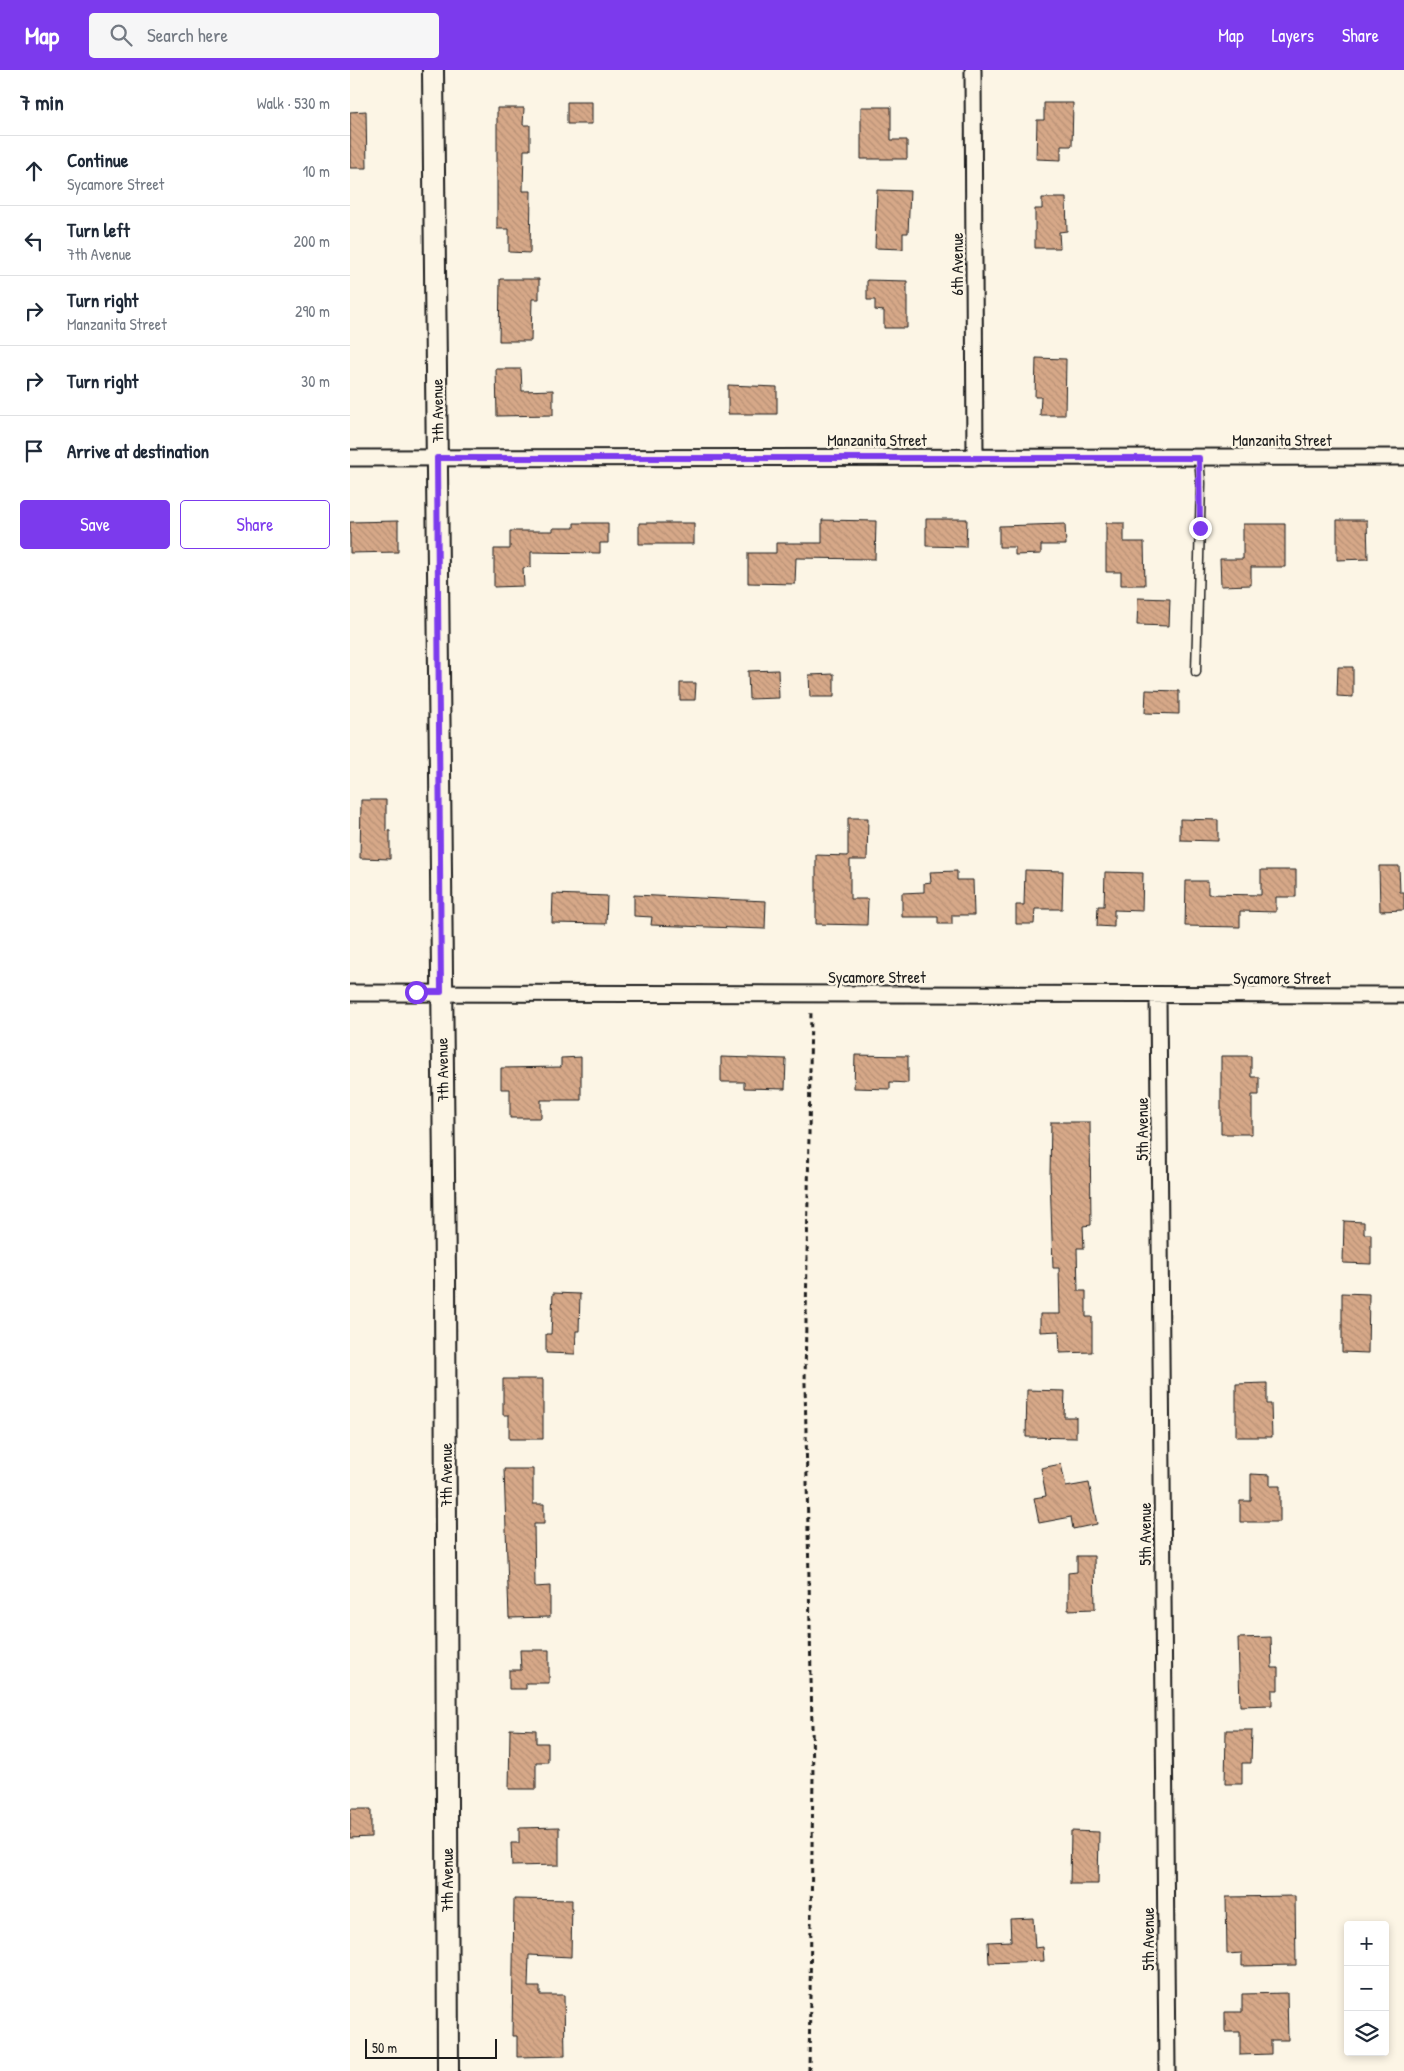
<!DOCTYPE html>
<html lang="en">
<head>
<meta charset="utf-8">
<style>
	:root { --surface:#fff; --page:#f6f6f7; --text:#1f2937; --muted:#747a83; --line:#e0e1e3; --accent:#7c3aed }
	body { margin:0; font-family:"Patrick Hand",sans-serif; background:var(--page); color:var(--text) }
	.controls { position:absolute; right:15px; bottom:15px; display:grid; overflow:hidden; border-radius:5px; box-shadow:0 2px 8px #0003 }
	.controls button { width:45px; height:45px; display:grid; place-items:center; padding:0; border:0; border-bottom:1px solid var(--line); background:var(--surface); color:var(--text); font:25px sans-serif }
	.scale { position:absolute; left:15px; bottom:12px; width:132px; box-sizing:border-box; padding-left:5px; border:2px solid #1c1c1c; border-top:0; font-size:14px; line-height:18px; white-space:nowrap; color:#1c1c1c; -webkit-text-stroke:4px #fcf5e5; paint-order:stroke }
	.stop { position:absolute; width:15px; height:15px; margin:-11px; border:4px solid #7c3aed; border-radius:50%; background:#fff }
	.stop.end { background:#7c3aed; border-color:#fff; box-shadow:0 1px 5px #0008 }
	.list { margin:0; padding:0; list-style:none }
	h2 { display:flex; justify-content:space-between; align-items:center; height:65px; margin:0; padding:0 20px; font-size:21px }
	h2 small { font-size:16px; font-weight:400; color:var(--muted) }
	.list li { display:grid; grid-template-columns:32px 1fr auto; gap:15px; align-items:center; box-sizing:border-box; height:70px; padding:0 20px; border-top:1px solid var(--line) }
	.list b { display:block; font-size:19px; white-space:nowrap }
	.list p { margin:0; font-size:16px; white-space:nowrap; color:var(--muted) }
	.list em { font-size:16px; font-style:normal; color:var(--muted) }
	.actions { display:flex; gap:10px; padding:15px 20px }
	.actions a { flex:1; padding:11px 0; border:1px solid var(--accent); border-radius:5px; text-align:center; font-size:18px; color:var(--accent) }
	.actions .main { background:var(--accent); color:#fff }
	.icon { flex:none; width:28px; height:28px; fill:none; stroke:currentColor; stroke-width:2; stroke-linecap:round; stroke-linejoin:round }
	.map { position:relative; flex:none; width:1054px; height:2001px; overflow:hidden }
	header { display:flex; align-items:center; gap:30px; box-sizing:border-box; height:70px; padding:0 25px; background:var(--accent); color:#fff }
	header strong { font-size:24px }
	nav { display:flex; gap:28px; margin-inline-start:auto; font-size:18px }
	.search { width:350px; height:45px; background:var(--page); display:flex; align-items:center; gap:12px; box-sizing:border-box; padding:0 18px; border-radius:5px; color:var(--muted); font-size:19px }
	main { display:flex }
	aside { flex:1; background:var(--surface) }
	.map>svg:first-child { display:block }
	.building { fill:url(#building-back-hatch); stroke:#1c1c1c }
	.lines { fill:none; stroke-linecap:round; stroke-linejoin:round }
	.lane-casing { stroke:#1c1c1c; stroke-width:11 }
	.street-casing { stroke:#1c1c1c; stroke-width:19 }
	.secondary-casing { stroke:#1c1c1c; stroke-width:24 }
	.path { stroke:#1c1c1c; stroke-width:3; stroke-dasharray:5 4; stroke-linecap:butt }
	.lane { stroke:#fcf5e5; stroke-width:8 }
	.street { stroke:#fcf5e5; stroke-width:15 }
	.secondary { stroke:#fcf5e5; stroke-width:20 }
	.route { stroke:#7c3aed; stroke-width:6 }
	.labels { text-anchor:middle; stroke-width:5; stroke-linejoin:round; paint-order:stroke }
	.street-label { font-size:16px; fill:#1c1c1c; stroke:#fcf5e5 }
</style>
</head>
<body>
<header>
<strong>Map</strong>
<div class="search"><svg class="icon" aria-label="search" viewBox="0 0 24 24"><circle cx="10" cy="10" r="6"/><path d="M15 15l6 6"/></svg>Search here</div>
<nav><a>Map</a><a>Layers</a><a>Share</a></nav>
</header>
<main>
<aside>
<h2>7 min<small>Walk · 530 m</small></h2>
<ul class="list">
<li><svg class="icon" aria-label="ahead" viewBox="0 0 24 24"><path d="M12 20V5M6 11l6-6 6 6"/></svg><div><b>Continue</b><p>Sycamore Street</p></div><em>10 m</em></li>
<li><svg class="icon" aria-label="left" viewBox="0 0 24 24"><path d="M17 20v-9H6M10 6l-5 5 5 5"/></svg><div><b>Turn left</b><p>7th Avenue</p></div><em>200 m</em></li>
<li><svg class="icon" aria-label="right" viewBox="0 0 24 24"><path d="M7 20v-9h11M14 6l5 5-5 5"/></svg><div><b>Turn right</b><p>Manzanita Street</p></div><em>290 m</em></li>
<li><svg class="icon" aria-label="right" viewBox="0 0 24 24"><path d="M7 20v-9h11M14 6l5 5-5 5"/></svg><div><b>Turn right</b></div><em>30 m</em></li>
<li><svg class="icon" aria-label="arrive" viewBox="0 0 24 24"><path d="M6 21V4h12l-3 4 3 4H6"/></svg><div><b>Arrive at destination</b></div></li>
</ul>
<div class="actions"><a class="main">Save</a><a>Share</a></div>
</aside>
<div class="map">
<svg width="1054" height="2001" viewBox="0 0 1054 2001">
	<defs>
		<pattern id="building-back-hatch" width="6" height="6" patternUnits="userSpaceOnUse" patternTransform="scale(1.25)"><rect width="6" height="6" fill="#d6a888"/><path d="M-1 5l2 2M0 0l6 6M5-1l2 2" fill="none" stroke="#b79075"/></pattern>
	</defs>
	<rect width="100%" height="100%" fill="#fcf5e5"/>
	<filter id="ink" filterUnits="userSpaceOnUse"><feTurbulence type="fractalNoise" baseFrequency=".02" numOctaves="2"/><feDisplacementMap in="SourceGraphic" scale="10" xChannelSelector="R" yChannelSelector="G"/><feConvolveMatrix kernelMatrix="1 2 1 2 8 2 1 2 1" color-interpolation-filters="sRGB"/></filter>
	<g filter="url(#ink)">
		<path class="building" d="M217 32H242V54H217Z
			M694 33H723L722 76H711V90L686 89 687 50H694Z
			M511 37H541V70H557V89H511Z
			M147 38H174L173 55H180V80H174L173 121H181L180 183 159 182V159H147Z
			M16 41 17 98H0V42Z
			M527 120 560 121 558 163H553V179L525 178Z
			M692 128H716L717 161 709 162 710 178H685V139H692Z
			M150 209H189V229H182L181 271H149Z
			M517 210 557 211V258H534V241L525 240V230H517Z
			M686 288 716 289 715 345H690L691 327H685Z
			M146 299H171L172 321 203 320V345L147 346Z
			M378 315 427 317V344H378Z
			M576 449H617L616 477 576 476Z
			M472 450 526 451 525 489 446 488 445 514 398 513V483H426V473H472Z
			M987 450H1017L1018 489 987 490Z
			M48 451V482L0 483V452Z
			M224 453H258V473H250V483L181 482V497L173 498 174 516 144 517V479H160V461H203V458H224Z
			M289 453H344V474H289Z
			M756 453H774V472H794L795 515H771V502H756Z
			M715 454 716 475H691V484L665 485V477H649V456Z
			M893 454H935V497H901V515L871 516 870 489H893Z
			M788 528 820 529 819 556 787 555Z
			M988 597H1003V627L987 626Z
			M428 600 429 628 399 629 398 601Z
			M484 604V627H460L459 605Z
			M330 613H346L345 630H330Z
			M796 620 829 621V644L795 643Z
			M11 730H36V760L40 761V789L10 788Z
			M498 748H518L517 790H500V829H518L517 855 466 854V785L498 786Z
			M830 749 868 750V771L830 770Z
			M1029 796H1049L1050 822H1054V840L1030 841Z
			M675 800 713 801 712 839H685L684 854H666V835H674Z
			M911 800H946V827H926V842L890 841V857L835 856 836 811H858V824L911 825Z
			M607 801V810H623L624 845H602V854H588V847H552V823L574 822V813L581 812 580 802Z
			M755 802 793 803 792 841 764 840V857L747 856 748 836H754Z
			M203 824 257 826 256 854 202 853Z
			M284 825 416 831 415 859 301 855 302 847 284 846Z
			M505 985 558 986V1013L540 1012V1019L504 1018Z
			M871 986H901V1007H909V1025H902V1064H871Z
			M231 987V1030H191V1048H160V1019H151V998L211 997V988Z
			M371 987 436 989 435 1019 394 1018V1012H371Z
			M701 1052H740L741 1155 733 1156 734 1178H727L728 1221H736V1247H742V1282L710 1283 709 1261 690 1262V1244H710L709 1198H703L700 1105Z
			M994 1151 1014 1152V1164H1021V1194L993 1193Z
			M203 1223 230 1224 229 1261H226L225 1284 196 1283V1264H201Z
			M992 1223 1019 1224 1018 1283 992 1282Z
			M153 1309H193V1369H159V1345H153Z
			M917 1313V1334H921L922 1367H886V1314Z
			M677 1320 715 1321 714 1347H726V1368L676 1367Z
			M711 1394 716 1417 739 1413 747 1454 723 1459 721 1447 689 1453 684 1428 696 1426 691 1398Z
			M154 1399H183V1434H194V1454H184L185 1517 200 1516V1547L159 1548Z
			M901 1404 920 1405V1416H930V1452H890V1431H901Z
			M727 1486H744L745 1539 718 1540V1503L727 1502Z
			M921 1567 922 1598H928V1620H922V1635L890 1636 888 1568Z
			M170 1580H199V1613H176V1619H159V1600H171Z
			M160 1659 186 1660V1673H198V1692H186V1719H159Z
			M876 1660H902L901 1693H892V1714H875Z
			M0 1739H21V1767L0 1768Z
			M209 1757V1795L162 1796 161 1773H169V1758Z
			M721 1761 749 1762 748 1814H720Z
			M945 1826 946 1895 892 1896V1883L877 1884 876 1827Z
			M164 1829 222 1830 221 1887 179 1885 178 1917H190V1925H214L215 1986 167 1987V1966H162Z
			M683 1848 685 1878 693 1877 694 1891 639 1893 638 1872 661 1871 660 1849Z
			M937 1923 938 1970H921V1984L890 1985V1962H875V1942H892V1924Z"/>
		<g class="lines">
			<defs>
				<path id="lane" d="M846 602 851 413 849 388"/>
				<path id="street" d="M623 0 625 388
					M0 388 1054 387
					M0 923 1054 925
					M808 926 817 2001"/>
				<path id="secondary" d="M83 0 95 1204 98 2001"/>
			</defs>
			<use href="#lane" class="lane-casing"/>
			<use href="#street" class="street-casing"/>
			<use href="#secondary" class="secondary-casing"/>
			<path class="path" d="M459 2001 463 1705 455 1313 461 940"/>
			<use href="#lane" class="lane"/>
			<use href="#street" class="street"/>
			<use href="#secondary" class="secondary"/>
		</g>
	</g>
	<g class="lines" filter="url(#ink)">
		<path class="route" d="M66 922H91L87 388H849L850 458"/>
	</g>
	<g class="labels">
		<g class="street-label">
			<text transform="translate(607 194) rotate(-90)" y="6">6th Avenue</text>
			<text transform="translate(87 341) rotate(-91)" y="6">7th Avenue</text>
			<text x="527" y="376">Manzanita Street</text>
			<text x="932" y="376">Manzanita Street</text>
			<text x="527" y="913">Sycamore Street</text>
			<text x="932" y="914">Sycamore Street</text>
			<text transform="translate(92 1000) rotate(-91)" y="6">7th Avenue</text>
			<text transform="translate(792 1059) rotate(-90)" y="6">5th Avenue</text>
			<text transform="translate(96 1405) rotate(-90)" y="6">7th Avenue</text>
			<text transform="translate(795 1464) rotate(-90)" y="6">5th Avenue</text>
			<text transform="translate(97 1810) rotate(-90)" y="6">7th Avenue</text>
			<text transform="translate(798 1869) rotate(-90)" y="6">5th Avenue</text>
		</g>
	</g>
</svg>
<div class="controls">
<button>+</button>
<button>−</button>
<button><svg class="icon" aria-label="layers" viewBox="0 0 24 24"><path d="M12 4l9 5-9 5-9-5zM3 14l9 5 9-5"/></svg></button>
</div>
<div class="scale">50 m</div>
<div class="stop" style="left:66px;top:922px"></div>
<div class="stop end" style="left:850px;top:458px"></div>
</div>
</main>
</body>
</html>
